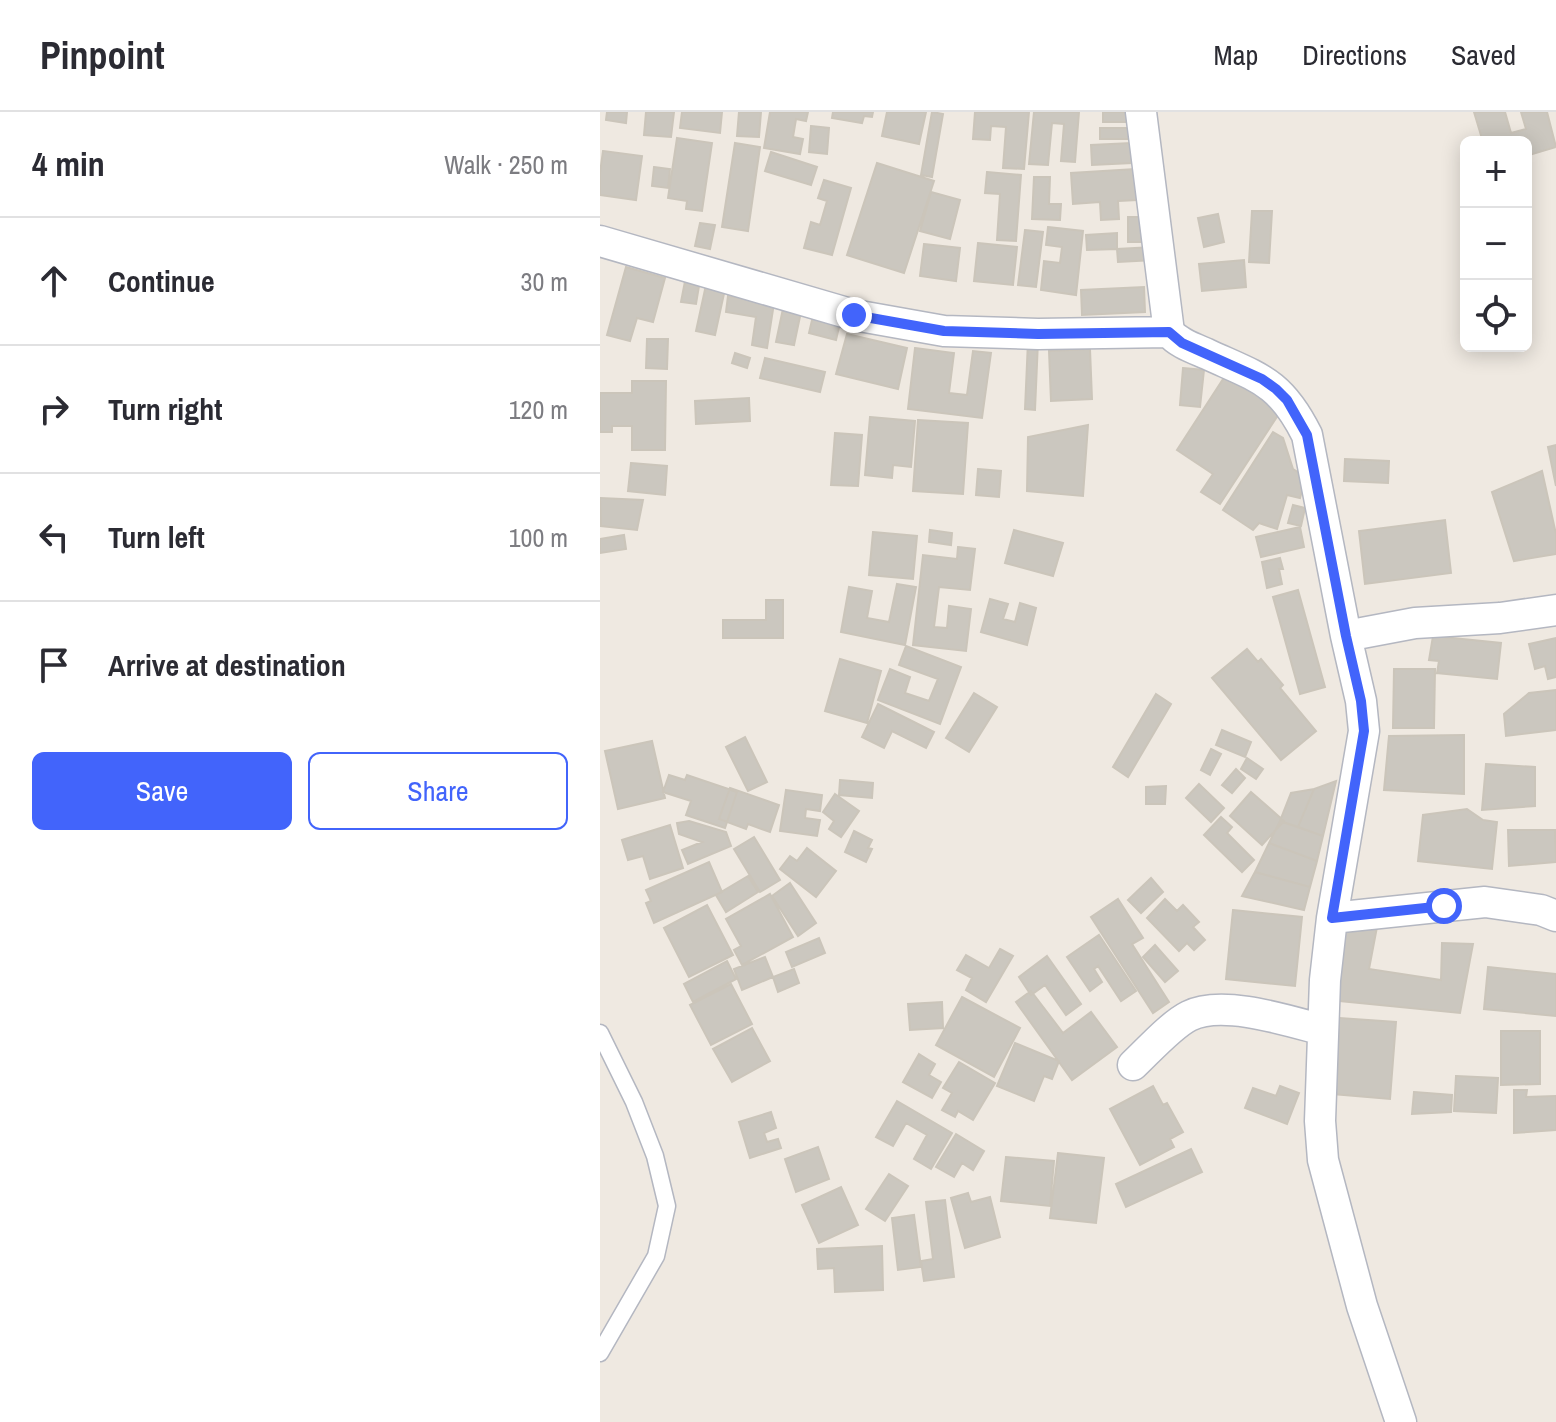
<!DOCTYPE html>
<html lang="en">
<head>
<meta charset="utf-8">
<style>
	:root { --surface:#fff; --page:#f2f2f3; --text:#2b2b33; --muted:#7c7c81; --line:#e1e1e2; --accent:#4264fb }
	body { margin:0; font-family:"Archivo Narrow",sans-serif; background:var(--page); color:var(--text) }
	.controls { position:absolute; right:24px; top:24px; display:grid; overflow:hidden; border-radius:12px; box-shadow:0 4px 20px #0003 }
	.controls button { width:72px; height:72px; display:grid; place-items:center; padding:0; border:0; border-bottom:2px solid var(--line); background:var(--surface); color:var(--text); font:40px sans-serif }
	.stop { position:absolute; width:24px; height:24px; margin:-18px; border:6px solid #4264fb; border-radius:50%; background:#fff }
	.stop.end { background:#4264fb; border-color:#fff; box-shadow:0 2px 8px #0008 }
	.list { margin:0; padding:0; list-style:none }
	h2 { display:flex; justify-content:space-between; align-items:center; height:104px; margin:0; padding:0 32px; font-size:34px }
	h2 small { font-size:26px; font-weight:400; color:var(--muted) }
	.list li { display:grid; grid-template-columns:52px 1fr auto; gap:24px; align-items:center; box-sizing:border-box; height:128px; padding:0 32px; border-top:2px solid var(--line) }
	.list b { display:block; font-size:30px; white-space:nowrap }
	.list em { font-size:26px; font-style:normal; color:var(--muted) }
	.actions { display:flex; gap:16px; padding:24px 32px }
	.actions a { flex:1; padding:18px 0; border:2px solid var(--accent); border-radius:12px; text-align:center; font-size:28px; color:var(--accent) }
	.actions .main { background:var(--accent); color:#fff }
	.icon { flex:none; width:44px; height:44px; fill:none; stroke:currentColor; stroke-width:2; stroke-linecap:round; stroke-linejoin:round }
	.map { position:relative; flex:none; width:956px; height:1310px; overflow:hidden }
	header { display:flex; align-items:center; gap:48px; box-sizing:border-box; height:112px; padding:0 40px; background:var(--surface); border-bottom:2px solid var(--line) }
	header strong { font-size:38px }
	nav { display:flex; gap:44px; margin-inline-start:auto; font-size:28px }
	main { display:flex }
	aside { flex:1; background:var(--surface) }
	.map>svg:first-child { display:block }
	.building { fill:#cbc7bf; stroke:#cbc5ba; stroke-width:2 }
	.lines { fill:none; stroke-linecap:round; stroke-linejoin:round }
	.service-casing { stroke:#b4b7c1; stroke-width:19 }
	.minor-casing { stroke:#b4b7c1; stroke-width:33 }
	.service { stroke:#fff; stroke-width:16 }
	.minor { stroke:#fff; stroke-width:30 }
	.route { stroke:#4264fb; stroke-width:10 }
</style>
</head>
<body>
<header>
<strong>Pinpoint</strong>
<nav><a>Map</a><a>Directions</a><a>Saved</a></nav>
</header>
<main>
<aside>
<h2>4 min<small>Walk · 250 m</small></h2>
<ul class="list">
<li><svg class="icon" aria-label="ahead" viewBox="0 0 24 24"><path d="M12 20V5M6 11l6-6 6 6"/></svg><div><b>Continue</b></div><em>30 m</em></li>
<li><svg class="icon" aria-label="right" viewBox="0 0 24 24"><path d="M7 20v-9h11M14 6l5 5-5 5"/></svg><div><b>Turn right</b></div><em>120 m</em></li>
<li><svg class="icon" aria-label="left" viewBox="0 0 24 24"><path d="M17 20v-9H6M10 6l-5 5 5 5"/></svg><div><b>Turn left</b></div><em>100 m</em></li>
<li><svg class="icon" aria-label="arrive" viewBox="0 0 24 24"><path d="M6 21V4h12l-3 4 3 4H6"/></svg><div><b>Arrive at destination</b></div></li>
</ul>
<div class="actions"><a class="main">Save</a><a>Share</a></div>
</aside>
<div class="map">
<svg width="956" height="1310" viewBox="0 0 956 1310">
	<rect width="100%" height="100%" fill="#efe9e1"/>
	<path class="building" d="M7 0H27L26 11 6 8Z
		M46 0H74L71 25 44 23Z
		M82 0H122L120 21 80 16Z
		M139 0H161L159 25 137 24Z
		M170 0H208L206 9 196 7 193 25 203 27 200 42 164 36Z
		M233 0H273L272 5 264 4 262 11 232 6Z
		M287 0H326L319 32 282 24Z
		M332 0 343 2 332 65 321 63Z
		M375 0H429L424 57 403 56 406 15 391 14 390 28 373 27Z
		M434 0H479L475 50 461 49 464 12 452 11 448 53 429 52Z
		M503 0H530V10H503Z
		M874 0H905L911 21 926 17 921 0H947L956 35 926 44V30H883Z
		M211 14 229 16 227 42 209 40Z
		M500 16H535V27H500Z
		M77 26 112 31 102 99 86 97 87 89 68 86Z
		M135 31 160 35 148 119 122 115Z
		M531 31 532 51 492 53 491 33Z
		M3 39 42 44 36 88 0 83V61Z
		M171 40 217 55 211 73 165 59Z
		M277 51 334 69 304 161 247 143Z
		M54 55 70 57 68 76 52 74Z
		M535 57 537 88 518 89 519 107 501 108 500 90 473 92 471 61Z
		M387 60 421 63 416 129 397 128 400 82 385 81Z
		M434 65H450L449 92H461L460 108 432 107Z
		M224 68 251 76 232 143 204 136 211 110 220 113 227 89 218 86Z
		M331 80 360 88 350 127 320 119Z
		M652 99H672L669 151 649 150Z
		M618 102 624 130 604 135 598 106Z
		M528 105H543V130H528Z
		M100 111 115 113 110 137 95 134Z
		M448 115 483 119 476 183 441 178 444 149 460 151 462 135 446 133Z
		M425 118 443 120 436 175 418 173Z
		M517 121V137L487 138 486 123Z
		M378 131 417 135 413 173 374 169Z
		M324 132 360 136 356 169 320 164Z
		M553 135 554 148 518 150 517 137Z
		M644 148 646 175 602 179 599 152Z
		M26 155 65 166 53 210 37 206 30 229 7 223Z
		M87 159 101 162 96 192 81 190Z
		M106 173 125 177 115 223 96 219Z
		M544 175 545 200 482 203 481 178Z
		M128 184 174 191 167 236 152 233 156 205 126 200Z
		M184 192 202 195 194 233 176 230Z
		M213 204 240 211 236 228 209 221Z
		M247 222 307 236 298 277 236 262Z
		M47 227H68L67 257 46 256Z
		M428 229H438L435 298 425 297Z
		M315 236 354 241 349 281 367 283 373 239 391 241 382 306 308 297Z
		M490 237 492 287 451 289 449 239Z
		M135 241 150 246 147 256 132 251Z
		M165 246 225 260 220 280 160 266Z
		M583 256 604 258 600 295 580 293Z
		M629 258 684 294 620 392 601 380 613 362 577 338Z
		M32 269H66L65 338H32V314H12V320H0V281H32Z
		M149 286 150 309 96 312 95 289Z
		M270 305 315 309 311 355 293 353 292 366 265 363Z
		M318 308 368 311 363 382 313 379Z
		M488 313 483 384 427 379 428 325Z
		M673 320 683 326 693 357 706 365 700 386 687 383 677 417 659 411 653 418 623 398Z
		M235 321 262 323 258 374 231 373Z
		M956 333V374L948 335Z
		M745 347 789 349 788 371 744 369Z
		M31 351 67 354 65 383 28 379Z
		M378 357 401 359 399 385 376 383Z
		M942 359 956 422V442L914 449 892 380Z
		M0 386 43 388 37 418 1 414Z
		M693 393 705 396 701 414 688 411Z
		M845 408 851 461 765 472 759 419Z
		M700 415 704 435 661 445 656 425Z
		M330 418 352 421 351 433 329 430Z
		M414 418 463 431 453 464 405 451Z
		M273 420 317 424 313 467 269 463Z
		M24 423 26 437 0 441V427Z
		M358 435 375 437 370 478 339 475 334 515 347 516 349 494 371 497 366 539 313 533 323 443 357 447Z
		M680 446 683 457H679L682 472 667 476 662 450Z
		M297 472 316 475 305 533 241 520 249 475 272 479 267 506 289 510Z
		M698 478 725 575 700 582 673 485Z
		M390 487 408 492 403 507 415 510 420 491 436 496 427 533 381 520Z
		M166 488H183V526H123V508H166Z
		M833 524 901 531 897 567 837 561 839 549 829 548Z
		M956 526V565L948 567 945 554 935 557 929 532Z
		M306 534 361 555 340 612 278 588 290 557 310 565 305 581 329 589 338 567 299 553Z
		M647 537 658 550 661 547 683 573 680 576 716 619 681 648 612 566Z
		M240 547 281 559 267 611 225 599Z
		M794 557H835L834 616H793Z
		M956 578V618L906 624 904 602 929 581Z
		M374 581 397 595 369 640 346 626Z
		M556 582 571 592 528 665 513 655Z
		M278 592 334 620 326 636 292 619 284 636 262 625Z
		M622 618 651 630 645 645 616 633Z
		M864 623V682L784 678 789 624Z
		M145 625 167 670 148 679 126 635Z
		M52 629 65 686 18 697 5 639Z
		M611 637 621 642 610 663 601 658Z
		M647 646 663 657 656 667 641 657Z
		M886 652 935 655V694L882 698Z
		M636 657 645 666 632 681 622 673Z
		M69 663 85 668 87 663 137 680 125 716 86 703 91 689 63 680Z
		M240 668 273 671 272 686 239 683Z
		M736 669 723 724 698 715 714 677Z
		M599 672 624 696 611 710 586 686Z
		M566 674 565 692H546V675Z
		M130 676 179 693 170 720 148 712 146 717 119 707Z
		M714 677 698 715 680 709 691 681Z
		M186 678 222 683 220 699 206 697 205 706 220 708 217 724 180 719Z
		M651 680 684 709 662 733 630 704Z
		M235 682 259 699 241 725 229 717 234 709 223 700Z
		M867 697 883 708 897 710 892 757 818 749 823 703Z
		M621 705 632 715 627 721 654 748 642 760 604 723Z
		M89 709 126 720 131 734 88 752 82 738 102 730 79 722 77 711Z
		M680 709 723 724 717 749 669 731Z
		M70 713 83 756 50 767 43 744 28 748 22 728Z
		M908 718H955L956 750 909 754Z
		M254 719 272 728 268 736 272 737 266 750 245 740Z
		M154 725 180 768 160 780 134 737Z
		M669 731 717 749 710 775 655 760Z
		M207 736 236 759 216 785 180 757 190 744 197 749Z
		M109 750 122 780 54 811 46 791 51 789 46 778Z
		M655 760 710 775 704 798 642 784Z
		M148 764 158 780 126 800 116 783Z
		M551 766 563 780 541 801 528 788Z
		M190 771 216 811 198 824 172 784Z
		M170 782 193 825 142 853 134 838 141 834 126 807Z
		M518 787 543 826 532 832 569 890 553 901 491 805Z
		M565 787 577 799 583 793 599 810 593 815 605 828 594 838 587 831 579 839 547 806Z
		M107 793 133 843 89 865 64 816Z
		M633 798 702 805 695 874 626 867Z
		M737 814 777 815 769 857 841 868 842 831 873 832 860 901 730 888Z
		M499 823 536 879 521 889 498 854 494 857 502 870 490 879 467 845Z
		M219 826 225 841 192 855 186 840Z
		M555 833 578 859 565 870 543 845Z
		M400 837 413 844 386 890 366 878 372 866 357 858 366 843 389 856Z
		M447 844 481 892 466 903 445 873 431 883 419 865Z
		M165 845 173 865 142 878 134 857Z
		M127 849 136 867 93 890 84 872Z
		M888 855 956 862V904L884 897Z
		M194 857 199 871 178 880 173 865Z
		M131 872 152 912 111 933 90 893Z
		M431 879 463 921 491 900 517 935 472 968 416 890Z
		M362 885 420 916 394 965 336 933Z
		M342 890 343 916 310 918 308 892Z
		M739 906 796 910 790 987 733 982Z
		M152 916 170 949 132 970 113 937Z
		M901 919H940V972L901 973Z
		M415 931 459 949 452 967 444 964 434 989 397 974Z
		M319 942 335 952 329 963 341 970 332 986 303 970Z
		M359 950 395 971 373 1008 358 999 355 1005 342 998 352 981 343 976Z
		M856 964 898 966 896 1001 854 999Z
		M553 974 563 993 567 991 583 1020 570 1027 574 1035 540 1053 510 997Z
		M680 974 699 981 687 1012 645 996 653 976 676 984Z
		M914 978H927L926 985 956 984V1018L914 1021Z
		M814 980 852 983 851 1000 812 1002Z
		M297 989 352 1021 331 1057 314 1047 327 1023 306 1011 293 1034 276 1025Z
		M171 1000 176 1016 164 1021 167 1030 178 1027 181 1036 150 1046 139 1010Z
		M356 1022 384 1039 373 1058 362 1051 354 1065 336 1055Z
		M218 1035 229 1067 196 1080 185 1047Z
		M591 1037 602 1060 526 1095 516 1072Z
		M458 1041 504 1046 496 1111 450 1106Z
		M406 1045 454 1049 450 1094 401 1089Z
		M289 1062 308 1074 285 1109 266 1097Z
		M241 1075 258 1113 219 1131 202 1093Z
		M368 1081 371 1090 390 1085 400 1125 365 1136 351 1086Z
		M345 1088 354 1165 324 1169 321 1149 333 1147 326 1090Z
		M314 1103 321 1155 298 1158 292 1106Z
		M282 1134 283 1178 235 1180 234 1156 218 1157 217 1137Z"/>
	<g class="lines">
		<defs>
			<path id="service" d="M0 921 34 990 55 1044 67 1094 56 1144 0 1241"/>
			<path id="minor" d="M541 0 569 220C578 231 593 236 607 242 659 266 680 269 707 323L746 524 761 589 764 619 732 806 725 868 720 1009 723 1048 762 1194 801 1310
				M0 129 254 203 344 219 438 222 569 220
				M746 524 815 511 900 506 956 498
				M732 806 885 790 941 798 956 804
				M533 953C548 939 571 913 589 904 622 887 689 909 723 918"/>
		</defs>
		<use href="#service" class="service-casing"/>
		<use href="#minor" class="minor-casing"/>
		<use href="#service" class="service"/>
		<use href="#minor" class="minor"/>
	</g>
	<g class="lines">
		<path class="route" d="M254 203 344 219 438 222 569 220 582 231 662 267 676 277 687 288 707 323 746 524 761 589 764 619 732 806 844 794"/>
	</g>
</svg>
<div class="controls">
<button>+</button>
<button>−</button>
<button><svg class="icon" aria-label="locate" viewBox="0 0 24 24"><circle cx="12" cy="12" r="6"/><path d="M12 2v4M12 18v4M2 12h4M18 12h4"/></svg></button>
</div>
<div class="stop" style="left:844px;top:794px"></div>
<div class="stop end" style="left:254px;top:203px"></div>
</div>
</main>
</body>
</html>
